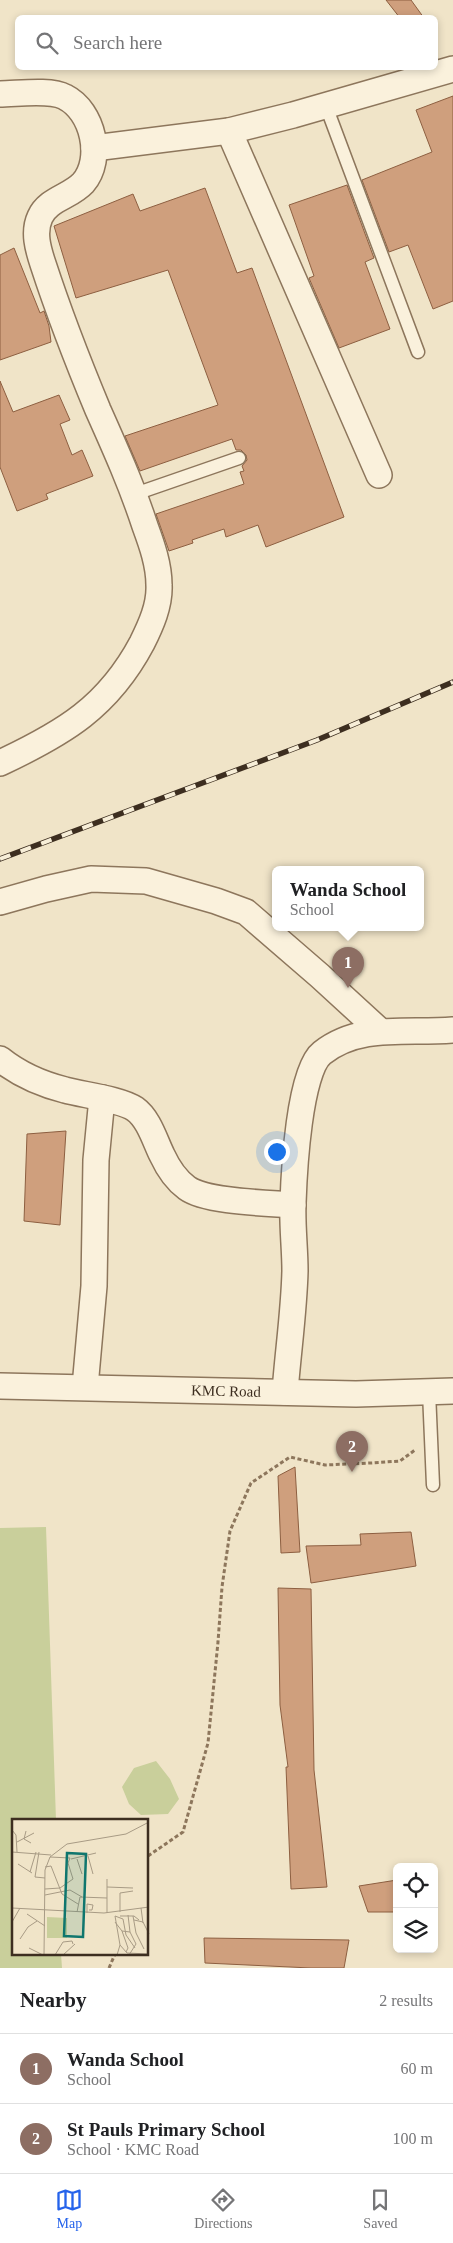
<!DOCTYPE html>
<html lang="en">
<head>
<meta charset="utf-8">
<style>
	:root { --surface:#fff; --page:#f6f6f6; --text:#202124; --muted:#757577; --line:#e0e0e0; --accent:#2563eb }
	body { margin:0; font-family:"Times New Roman",serif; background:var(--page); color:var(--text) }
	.controls { position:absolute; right:15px; bottom:15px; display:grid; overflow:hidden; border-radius:8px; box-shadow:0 2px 8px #0003 }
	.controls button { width:45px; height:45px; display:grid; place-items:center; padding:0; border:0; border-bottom:1px solid var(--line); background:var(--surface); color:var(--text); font:25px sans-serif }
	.you { position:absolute; left:276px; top:1151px; width:18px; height:18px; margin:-12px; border:4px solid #fff; border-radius:50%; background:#1a73e8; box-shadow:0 0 0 8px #1a73e833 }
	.badge { display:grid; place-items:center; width:32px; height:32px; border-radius:50%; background:var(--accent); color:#fff; font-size:16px; font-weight:700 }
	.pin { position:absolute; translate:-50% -41px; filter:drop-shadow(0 1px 2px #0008) }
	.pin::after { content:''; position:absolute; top:26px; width:18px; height:15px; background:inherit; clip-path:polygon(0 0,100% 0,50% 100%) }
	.popup { position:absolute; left:272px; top:866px; width:152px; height:65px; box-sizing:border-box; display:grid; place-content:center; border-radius:8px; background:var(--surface); filter:drop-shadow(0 1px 4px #0005); font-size:16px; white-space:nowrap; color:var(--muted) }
	.popup b { font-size:19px; color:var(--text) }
	.popup::after { content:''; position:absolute; left:50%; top:100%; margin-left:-10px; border:10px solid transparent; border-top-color:var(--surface) }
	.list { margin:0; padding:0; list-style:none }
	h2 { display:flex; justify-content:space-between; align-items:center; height:65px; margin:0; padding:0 20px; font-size:21px }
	h2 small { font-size:16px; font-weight:400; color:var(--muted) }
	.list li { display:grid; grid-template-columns:32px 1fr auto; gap:15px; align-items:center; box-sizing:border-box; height:70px; padding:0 20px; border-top:1px solid var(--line) }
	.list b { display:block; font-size:19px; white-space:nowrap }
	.list p { margin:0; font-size:16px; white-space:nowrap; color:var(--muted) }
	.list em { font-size:16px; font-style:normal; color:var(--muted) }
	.icon { flex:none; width:28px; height:28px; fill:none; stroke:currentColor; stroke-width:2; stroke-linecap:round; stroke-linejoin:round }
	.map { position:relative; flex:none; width:453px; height:1968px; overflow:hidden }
	.search { position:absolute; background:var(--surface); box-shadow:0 2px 8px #0003; left:15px; right:15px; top:15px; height:55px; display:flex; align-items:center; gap:12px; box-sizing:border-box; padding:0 18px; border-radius:8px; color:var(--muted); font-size:19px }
	.sheet { height:205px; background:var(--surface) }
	nav { display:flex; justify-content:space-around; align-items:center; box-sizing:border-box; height:70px; border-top:1px solid var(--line); background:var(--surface); font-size:14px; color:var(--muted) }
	nav a { display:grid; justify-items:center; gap:2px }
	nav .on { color:var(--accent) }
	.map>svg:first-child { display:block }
	.green { fill:#c9cf9b }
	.building { fill:#cf9f7d; stroke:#8d5f41 }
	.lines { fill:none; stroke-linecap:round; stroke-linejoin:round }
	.lane-casing { stroke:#8d765c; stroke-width:15 }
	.street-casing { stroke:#8d765c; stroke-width:28 }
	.path { stroke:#8d765c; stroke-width:3; stroke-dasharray:4 2.5; stroke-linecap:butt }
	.lane { stroke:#faf1dc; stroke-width:12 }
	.street { stroke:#faf1dc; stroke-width:25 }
	.rail-casing { stroke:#3d2e20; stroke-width:5.5 }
	.rail { stroke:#f7eed8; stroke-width:4; stroke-dasharray:11; stroke-linecap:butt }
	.labels { text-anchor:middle; stroke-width:4; stroke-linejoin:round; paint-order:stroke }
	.street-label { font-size:15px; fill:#3d2e20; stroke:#f7eed8 }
	.inset-road { fill:none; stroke:#a89b85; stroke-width:1 }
	.view { fill:#0f766e; fill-opacity:0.15; stroke:#0f766e; stroke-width:2.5 }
	.inset-edge { fill:none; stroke:#3d2e20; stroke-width:2.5 }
</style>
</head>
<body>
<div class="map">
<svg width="453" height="1968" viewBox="0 0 453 1968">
	<rect width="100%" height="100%" fill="#f0e4c8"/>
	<path class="green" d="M46 1527 56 1820H14V1954H61L62 1968H0V1528Z
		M156 1761 170 1779 179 1799 168 1814 141 1815 129 1804 122 1787 134 1768Z"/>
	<path class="building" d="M386 0H411L424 18H400Z
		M453 96V301L433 309 408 245 389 252 362 180 432 152 416 110Z
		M347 185 374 258 365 262 390 329 339 348 309 278 314 276 289 205Z
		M205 188 237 273 252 268 344 517 266 547 258 525 226 537 224 529 192 540 193 543 169 551 156 514 244 484 240 472 244 471 242 466 247 460 246 455 241 450H236L232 439 140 471 125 436 218 405 168 270 76 298 54 226 133 194 140 211Z
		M14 248 40 313 44 311 49 326 51 342 0 360V255Z
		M0 381 13 412 59 395 70 420 60 424 72 455 82 450 93 476 46 494 48 499 17 511 0 467Z
		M66 1131 60 1225 24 1221 27 1134Z
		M295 1467 300 1552 281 1553 278 1476Z
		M411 1532 416 1566 311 1583 306 1546 361 1545 360 1534Z
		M278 1588 311 1589 314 1770 327 1887 291 1889 286 1767H288L280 1705Z
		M397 1880V1912H368L359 1886Z
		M204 1938 349 1940 344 1968H311L205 1963Z"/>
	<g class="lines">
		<defs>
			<path id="lane" d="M326 106 418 352
				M135 494 239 458
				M429 1392 433 1485"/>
			<g id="street">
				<path d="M0 94C17 94 50 89 65 97 93 111 104 159 83 183 70 197 48 199 40 217 33 232 38 249 43 264 59 313 78 362 98 410 115 448 132 486 145 526 152 545 159 565 159 585 160 605 151 625 142 643 108 707 64 733 0 763"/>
				<path d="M229 131 379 475"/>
				<path d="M94 148 229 131 293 115 453 69"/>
				<path d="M0 902 46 889 91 879 146 881 216 901 246 912 320 976 380 1031"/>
				<path d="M0 1059C20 1075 41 1084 65 1090 83 1095 120 1099 135 1109 149 1119 155 1141 162 1155 168 1168 176 1180 187 1188 206 1202 268 1203 293 1205"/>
				<path id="s1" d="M0 1386 356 1394 453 1391"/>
				<path d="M85 1387 94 1286 96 1160 102 1098"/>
				<path d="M285 1392C288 1352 294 1311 295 1271 295 1248 292 1226 293 1203 294 1173 299 1071 322 1053 360 1023 408 1034 453 1030"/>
			</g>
		</defs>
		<use href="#lane" class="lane-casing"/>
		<use href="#street" class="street-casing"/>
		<path class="path" d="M148 1856 183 1832 208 1743 218 1642 222 1587 230 1531 251 1483 290 1457 325 1465 371 1463 400 1461 415 1450
			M109 1968 115 1954"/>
		<use href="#lane" class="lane"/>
		<use href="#street" class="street"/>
		<defs>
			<path id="rail" d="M0 859 317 740 453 682"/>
		</defs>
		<use href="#rail" class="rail-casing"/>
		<use href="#rail" class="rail"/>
	</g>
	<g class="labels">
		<g class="street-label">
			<text dy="5" stroke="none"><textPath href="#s1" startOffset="226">KMC Road</textPath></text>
		</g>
	</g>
	<g transform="translate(12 1819)">
		<rect width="136" height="136" fill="#f0e4c8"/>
		<path d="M35 98 55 99V119H35Z" fill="#c9cf9b"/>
		<path class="inset-road" d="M0 11 4 16 5 33M14 12 12 20 19 24M5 23 22 14M0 33 39 36M27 33 23 58 33 59M76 37 81 55M59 40 84 34M65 40 70 55M6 45 20 54M33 48 39 47 50 75 66 85M18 53 24 33M95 68 121 69M33 70 48 69 61 60 56 44 58 39 38 38M33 76 58 71 70 78M0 89 92 94 137 88M129 89 131 104M65 93 68 78 95 79M108 93V74L121 72M75 94V85L81 86 80 91H77M95 94V60M15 95 33 107M116 96 118 113M108 97H122L127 101M121 97 124 114 132 130M122 101 131 103 137 115M0 103 8 89M103 103 110 112 118 113 124 125 117 136M110 112 116 129 114 133M8 120 16 108 25 102M108 126 115 134 137 135M17 129 31 136M32 136 33 51 38 38 55 25 114 15 137 3M43 136 51 123 60 122 61 125M51 136 63 125M105 136 108 126 103 97 111 100 114 116 123 129"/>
		<path class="view" d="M55 34 74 35 71 118 52 117Z"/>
		<rect width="136" height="136" class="inset-edge"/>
	</g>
</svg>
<div class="controls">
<button><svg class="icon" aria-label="locate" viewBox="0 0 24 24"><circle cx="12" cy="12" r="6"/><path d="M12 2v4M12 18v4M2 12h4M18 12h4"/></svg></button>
<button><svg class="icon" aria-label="layers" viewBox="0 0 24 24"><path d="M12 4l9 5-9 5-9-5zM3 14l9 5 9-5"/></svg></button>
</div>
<div class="you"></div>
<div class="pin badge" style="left:348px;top:988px;background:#8d6e63">1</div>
<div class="popup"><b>Wanda School</b>School</div>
<div class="pin badge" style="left:352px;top:1472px;background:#8d6e63">2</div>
<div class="search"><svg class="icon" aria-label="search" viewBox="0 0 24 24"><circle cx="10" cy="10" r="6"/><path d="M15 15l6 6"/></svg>Search here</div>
</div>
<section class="sheet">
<h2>Nearby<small>2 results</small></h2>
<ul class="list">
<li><span class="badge" style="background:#8d6e63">1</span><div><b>Wanda School</b><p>School</p></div><em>60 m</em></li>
<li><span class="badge" style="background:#8d6e63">2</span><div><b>St Pauls Primary School</b><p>School · KMC Road</p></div><em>100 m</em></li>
</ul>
</section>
<nav>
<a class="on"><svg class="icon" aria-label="map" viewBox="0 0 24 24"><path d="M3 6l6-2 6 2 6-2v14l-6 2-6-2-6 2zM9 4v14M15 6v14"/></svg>Map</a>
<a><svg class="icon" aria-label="directions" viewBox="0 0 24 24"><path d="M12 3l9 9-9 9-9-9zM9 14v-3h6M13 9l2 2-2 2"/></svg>Directions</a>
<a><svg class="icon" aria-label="saved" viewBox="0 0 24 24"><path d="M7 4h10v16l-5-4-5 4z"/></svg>Saved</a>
</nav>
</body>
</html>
